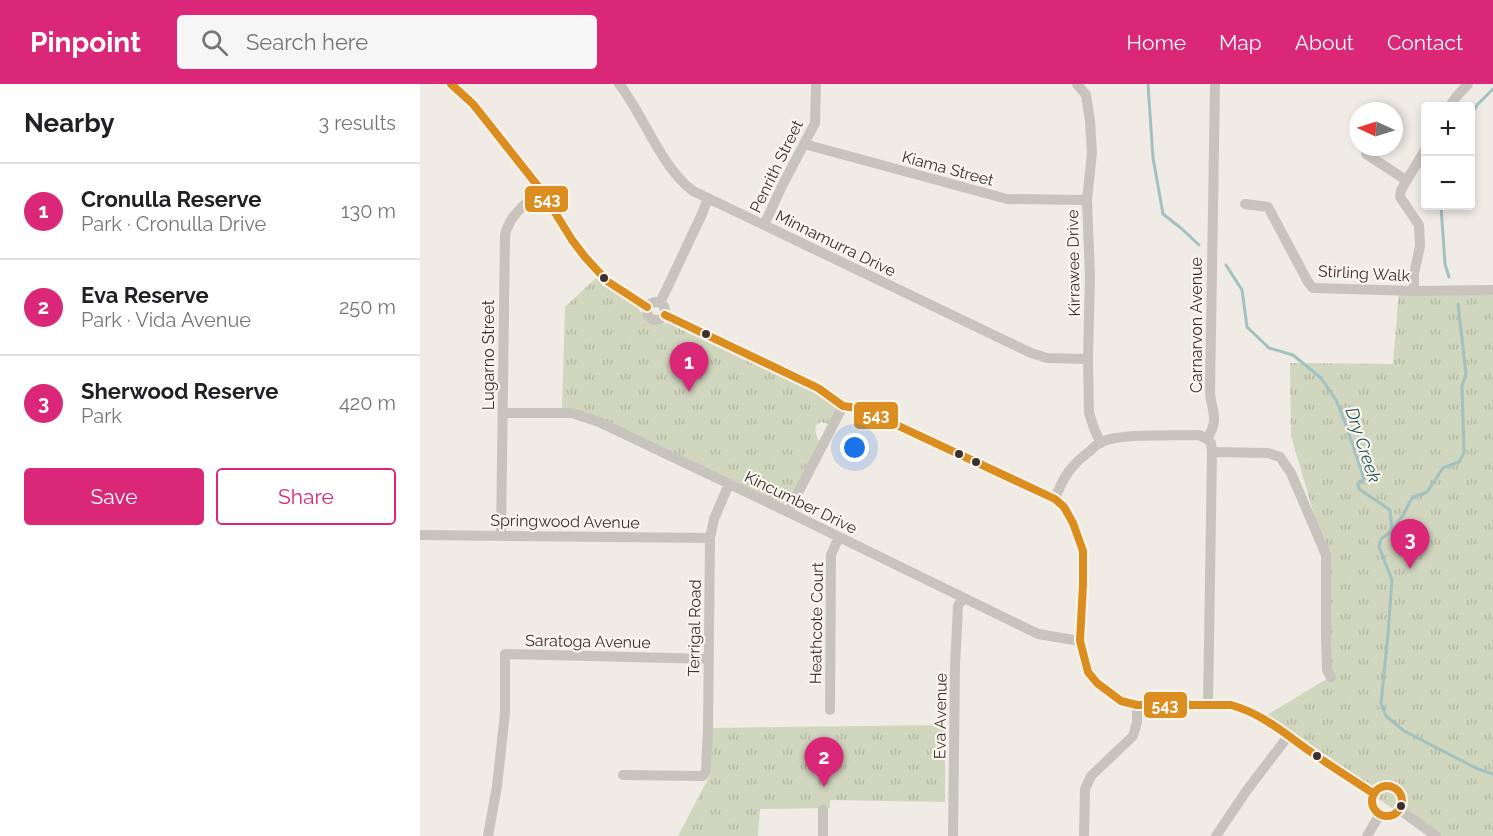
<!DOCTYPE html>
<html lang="en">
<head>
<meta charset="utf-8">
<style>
	:root { --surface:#fff; --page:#f6f6f6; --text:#202124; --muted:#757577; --line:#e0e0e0; --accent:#db2777 }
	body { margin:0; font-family:Raleway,sans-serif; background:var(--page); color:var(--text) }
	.controls { position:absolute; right:18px; top:18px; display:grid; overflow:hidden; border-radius:6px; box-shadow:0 3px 9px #0003 }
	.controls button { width:54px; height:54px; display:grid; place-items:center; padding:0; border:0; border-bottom:2px solid var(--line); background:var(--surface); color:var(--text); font:30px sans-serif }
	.compass { position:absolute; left:929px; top:18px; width:54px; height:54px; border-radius:50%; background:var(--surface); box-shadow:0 3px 9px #0003; rotate:274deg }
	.you { position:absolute; left:435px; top:364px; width:21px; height:21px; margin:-15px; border:4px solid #fff; border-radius:50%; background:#1a73e8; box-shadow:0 0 0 9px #1a73e833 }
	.badge { display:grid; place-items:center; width:39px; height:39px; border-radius:50%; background:var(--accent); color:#fff; font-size:20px; font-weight:700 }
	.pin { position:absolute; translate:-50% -50px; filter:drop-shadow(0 2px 3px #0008) }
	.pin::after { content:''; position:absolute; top:32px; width:21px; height:18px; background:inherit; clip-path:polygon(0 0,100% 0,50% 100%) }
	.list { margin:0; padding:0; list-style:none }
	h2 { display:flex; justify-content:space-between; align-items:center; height:78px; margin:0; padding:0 24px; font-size:26px }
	h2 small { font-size:20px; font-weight:400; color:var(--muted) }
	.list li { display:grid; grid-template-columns:39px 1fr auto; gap:18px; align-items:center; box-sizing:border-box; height:96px; padding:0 24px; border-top:2px solid var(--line) }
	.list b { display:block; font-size:22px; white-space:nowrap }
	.list p { margin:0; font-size:20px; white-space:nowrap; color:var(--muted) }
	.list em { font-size:20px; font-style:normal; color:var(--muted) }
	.actions { display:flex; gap:12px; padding:18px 24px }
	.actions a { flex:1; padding:14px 0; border:2px solid var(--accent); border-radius:6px; text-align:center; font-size:21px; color:var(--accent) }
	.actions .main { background:var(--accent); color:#fff }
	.icon { flex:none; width:33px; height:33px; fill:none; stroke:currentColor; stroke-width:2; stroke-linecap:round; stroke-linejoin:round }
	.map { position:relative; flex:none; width:1073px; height:752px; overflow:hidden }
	header { display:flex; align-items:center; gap:36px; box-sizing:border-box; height:84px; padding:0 30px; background:var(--accent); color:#fff }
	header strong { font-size:28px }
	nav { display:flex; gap:33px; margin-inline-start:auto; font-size:21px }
	.search { width:420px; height:54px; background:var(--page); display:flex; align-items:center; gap:15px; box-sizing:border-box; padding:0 21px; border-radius:6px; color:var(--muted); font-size:22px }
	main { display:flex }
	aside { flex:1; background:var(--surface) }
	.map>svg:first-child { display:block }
	.park { fill:url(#park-tufts) }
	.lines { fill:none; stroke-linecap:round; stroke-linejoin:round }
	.stream { stroke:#a1c2c1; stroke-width:3 }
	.minor { stroke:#c9c3be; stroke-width:10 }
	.bus-1-casing { stroke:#fbf5ee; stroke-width:12 }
	.bus-1 { stroke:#dc8d20; stroke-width:8 }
	.bus-dot { fill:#3b302b; stroke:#fbf5ee; stroke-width:2 }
	.labels { text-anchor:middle; stroke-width:4.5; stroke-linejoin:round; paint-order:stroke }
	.street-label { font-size:16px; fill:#3b302b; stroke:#fbf5ee }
	.water-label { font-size:18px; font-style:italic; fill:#1f5a5e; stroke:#fbf5ee }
	.line-badge { stroke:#fbf5ee; stroke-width:2 }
	.badge-label { font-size:16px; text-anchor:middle; font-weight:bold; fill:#fff }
</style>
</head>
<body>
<header>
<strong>Pinpoint</strong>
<div class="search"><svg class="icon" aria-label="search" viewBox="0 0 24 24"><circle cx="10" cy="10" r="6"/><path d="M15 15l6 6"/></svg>Search here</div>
<nav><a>Home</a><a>Map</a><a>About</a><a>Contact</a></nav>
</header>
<main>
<aside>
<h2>Nearby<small>3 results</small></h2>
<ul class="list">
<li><span class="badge">1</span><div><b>Cronulla Reserve</b><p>Park · Cronulla Drive</p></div><em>130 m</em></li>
<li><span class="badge">2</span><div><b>Eva Reserve</b><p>Park · Vida Avenue</p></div><em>250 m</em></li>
<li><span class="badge">3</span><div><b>Sherwood Reserve</b><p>Park</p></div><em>420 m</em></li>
</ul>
<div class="actions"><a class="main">Save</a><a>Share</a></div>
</aside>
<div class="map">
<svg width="1073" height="752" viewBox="0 0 1073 752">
	<defs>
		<pattern id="park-tufts" width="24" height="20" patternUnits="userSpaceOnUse" patternTransform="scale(1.5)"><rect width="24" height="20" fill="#d1d6bf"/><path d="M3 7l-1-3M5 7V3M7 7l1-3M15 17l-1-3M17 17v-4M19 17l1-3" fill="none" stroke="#b4b8a4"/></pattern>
	</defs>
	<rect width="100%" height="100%" fill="#f0ebe5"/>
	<path class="park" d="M177 193 217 223 229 238 237 241 245 239 253 240 399 310 417 325 409 340 401 338C391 343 397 351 399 359L369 417 361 421 142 324 145 223Z
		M979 206H1073V752H1013L904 678 844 633 910 593 906 471 871 352 870 279 973 280Z
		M525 641V718L410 716V724L340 725 338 752H258L291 689 292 644Z"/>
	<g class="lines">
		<path class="stream" d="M728 0 733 74 743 130 762 145 779 161
			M1050 33 1057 21 1073 5
			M1021 122 1025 180 1029 193
			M806 181 822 206 827 243 849 264 873 271 901 294 916 316 925 338 944 395 938 400 939 405 970 426 972 447 961 455 959 463 972 496 968 550 961 619 966 632 984 647 1058 685 1073 690
			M972 447 983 431 992 414 1007 408 1023 384 1039 378 1044 369 1042 302 1046 290 1038 220"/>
		<path class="minor" d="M31 0 53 20 121 106 152 156 165 173 187 197 198 205 227 223
			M199 0C225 33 240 82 273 107L611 269 627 274 668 275
			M657 0 666 11 670 37 672 69 667 116 670 193 668 275 669 329 675 347 681 359
			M1030 22 1036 13 1048 0
			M384 60 587 115 667 116
			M946 70 986 96
			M825 120 848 123 888 198 893 204 994 207 1073 206
			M344 141 362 102 395 39 396 0
			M994 207V190L1000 162 999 141 980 113 981 106 1006 64
			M227 227a9 9 0 1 1 18 0a9 9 0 1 1-18 0Z
			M240 219 282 130 288 114
			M245 231 398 304 423 322 437 324 453 330 635 415 644 423 653 439 663 467V500L660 557 668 588 677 599 701 617 717 621H811C845 628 867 652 895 671 914 685 934 697 954 710
			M83 329H152L179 338 368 428 618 550 660 557
			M792 368 848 369 860 373 871 389 906 471V552L907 586 911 593
			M635 415C643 393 651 381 670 367 673 364 677 360 681 358 703 349 754 352 779 351L787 355
			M368 428 423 322
			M0 451 290 454
			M81 451 85 151C90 130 105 120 122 107
			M788 622 792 368 791 359 787 355C799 335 793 331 790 310L795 0
			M410 626 411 471 419 453
			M203 691 280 692H283L286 687 288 645 290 454 294 435 309 400
			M952 717a15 15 0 1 1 30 0a15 15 0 1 1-30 0Z
			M403 726V752
			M980 726 1016 752
			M68 752 77 702 85 629V570L289 575
			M533 752 535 582 538 522 543 514
			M664 752 665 705 671 692 713 652 717 638V621
			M796 752 827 706 869 651
			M947 752 960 730"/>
		<defs>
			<path id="bus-1" d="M31 0 53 20 121 106 152 156 165 173 187 197 227 223
				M245 231 398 304 423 322 437 324 453 330 635 415 644 423 653 439 663 467V500L660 557 668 588 677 599 701 617 717 621H811C843 630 865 650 891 668 912 683 933 696 954 710
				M952 717a15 15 0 1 1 30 0a15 15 0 1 1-30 0Z"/>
		</defs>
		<use href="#bus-1" class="bus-1-casing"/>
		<use href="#bus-1" class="bus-1"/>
	</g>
	<g class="bus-dot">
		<circle cx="184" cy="194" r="5"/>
		<circle cx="286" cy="250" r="5"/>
		<circle cx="539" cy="370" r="5"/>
		<circle cx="556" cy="378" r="5"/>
		<circle cx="897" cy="672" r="5"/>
		<circle cx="981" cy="722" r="5"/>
	</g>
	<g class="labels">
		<g class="street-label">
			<text transform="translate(356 82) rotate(-64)" y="6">Penrith Street</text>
			<text transform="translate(528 84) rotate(15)" y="6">Kiama Street</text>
			<text transform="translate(416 159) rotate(26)" y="6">Minnamurra Drive</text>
			<text transform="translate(653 179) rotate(-91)" y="6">Kirrawee Drive</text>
			<text transform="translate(944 189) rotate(3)" y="6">Stirling Walk</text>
			<text transform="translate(776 241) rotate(-90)" y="6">Carnarvon Avenue</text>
			<text transform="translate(68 271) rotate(-90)" y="6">Lugarno Street</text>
			<text transform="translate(381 418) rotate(26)" y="6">Kincumber Drive</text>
			<text transform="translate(145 437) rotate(1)" y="6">Springwood Avenue</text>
			<text transform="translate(396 539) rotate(-89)" y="6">Heathcote Court</text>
			<text transform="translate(274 544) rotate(-89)" y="6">Terrigal Road</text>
			<text transform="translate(168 557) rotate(1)" y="6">Saratoga Avenue</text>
			<text transform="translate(520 632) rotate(-89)" y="6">Eva Avenue</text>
		</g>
		<g class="water-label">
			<text transform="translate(943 361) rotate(72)" y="6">Dry Creek</text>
		</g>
	</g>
	<g class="line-badge">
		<rect x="104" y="101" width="45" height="28" rx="6" fill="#dc8d20"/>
		<rect x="433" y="317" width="46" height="29" rx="6" fill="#dc8d20"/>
		<rect x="723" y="607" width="45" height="28" rx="6" fill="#dc8d20"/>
	</g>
	<g class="badge-label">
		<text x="127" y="121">543</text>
		<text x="456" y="337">543</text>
		<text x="745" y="627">543</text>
	</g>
</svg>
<div class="controls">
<button>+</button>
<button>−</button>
</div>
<svg class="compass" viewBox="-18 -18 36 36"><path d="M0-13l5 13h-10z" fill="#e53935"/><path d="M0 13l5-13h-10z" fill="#757577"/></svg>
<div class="you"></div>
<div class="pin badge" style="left:269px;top:308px">1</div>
<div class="pin badge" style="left:404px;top:703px">2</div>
<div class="pin badge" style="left:990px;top:485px">3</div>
</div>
</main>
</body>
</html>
